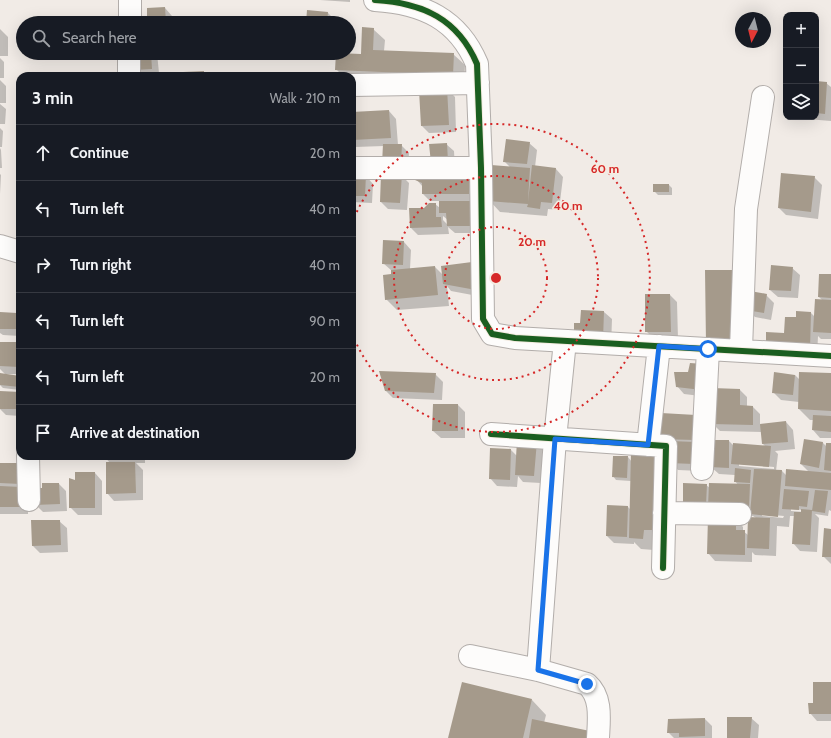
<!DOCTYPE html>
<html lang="en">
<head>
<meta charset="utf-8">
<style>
	:root { --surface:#171b24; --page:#242831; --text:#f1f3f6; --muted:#9ea1a6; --line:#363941 }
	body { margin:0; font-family:Cabin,sans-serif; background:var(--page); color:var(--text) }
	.controls { position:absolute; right:12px; top:12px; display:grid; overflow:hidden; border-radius:8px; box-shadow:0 4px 16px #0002 }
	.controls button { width:36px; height:36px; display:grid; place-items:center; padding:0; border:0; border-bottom:1px solid var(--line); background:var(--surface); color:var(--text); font:20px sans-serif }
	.compass { position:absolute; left:735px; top:12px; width:36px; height:36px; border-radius:50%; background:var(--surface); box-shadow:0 4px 16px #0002; rotate:187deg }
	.stop { position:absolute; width:12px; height:12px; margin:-9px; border:3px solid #1a73e8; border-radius:50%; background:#fff }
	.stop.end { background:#1a73e8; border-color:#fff; box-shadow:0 1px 4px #0008 }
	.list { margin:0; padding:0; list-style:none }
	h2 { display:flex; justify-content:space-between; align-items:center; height:52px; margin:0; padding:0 16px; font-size:17px }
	h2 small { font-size:13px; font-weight:400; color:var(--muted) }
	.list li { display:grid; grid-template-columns:26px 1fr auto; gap:12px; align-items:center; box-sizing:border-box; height:56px; padding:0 16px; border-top:1px solid var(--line) }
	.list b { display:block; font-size:15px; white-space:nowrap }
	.list em { font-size:13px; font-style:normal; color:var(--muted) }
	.icon { flex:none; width:22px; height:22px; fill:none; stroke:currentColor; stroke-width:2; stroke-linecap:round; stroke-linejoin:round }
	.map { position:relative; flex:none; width:831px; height:738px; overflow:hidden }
	.search { position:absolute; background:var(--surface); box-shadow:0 4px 16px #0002; left:16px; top:16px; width:340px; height:44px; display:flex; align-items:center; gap:10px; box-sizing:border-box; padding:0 14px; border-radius:22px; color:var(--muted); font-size:15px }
	.panel { position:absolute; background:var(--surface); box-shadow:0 4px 16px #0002; left:16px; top:72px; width:340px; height:388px; border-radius:12px }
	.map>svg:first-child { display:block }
	.shadow { fill:#0003; fill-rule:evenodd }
	.building { fill:#a59a8b }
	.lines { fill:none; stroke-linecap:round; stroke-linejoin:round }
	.minor-casing { stroke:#b2adaa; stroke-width:24 }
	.minor { stroke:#fdfcfb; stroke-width:22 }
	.cycleway-casing { stroke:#f5ece1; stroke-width:8 }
	.cycleway { stroke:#1b5e20; stroke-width:6 }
	.route { stroke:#1a73e8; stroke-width:5 }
	.ring { fill:none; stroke:#d62828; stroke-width:2; stroke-dasharray:2 4 }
	.centre { fill:#d62828; stroke:#f5ece1; stroke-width:2 }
	.ring-label { font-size:12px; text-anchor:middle; font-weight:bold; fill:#d62828; stroke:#f5ece1; stroke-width:3; stroke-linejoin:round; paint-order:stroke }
</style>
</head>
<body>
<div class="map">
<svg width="831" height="738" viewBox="0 0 831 738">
	<rect width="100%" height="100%" fill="#f1ebe6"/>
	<path class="shadow" d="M320 0H350V2Z
		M165 8 172 16V23H148Z
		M328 13 335 20V23H307Z
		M0 29 8 37V56H0Z
		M373 29 385 40 384 51 453 54 465 65 464 85 343 76 336 69 362 55Z
		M100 53H129V56H104Z
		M135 53H157L159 73 179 74 182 76H142L136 70Z
		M0 58 4 62V78H0Z
		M0 80 6 86V103H0Z
		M816 82 826 83 831 87V121L795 118 794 117H816Z
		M447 89 455 97 456 132 429 133 422 126Z
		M0 104 6 109 5 124H0Z
		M389 111 396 119 398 145H401L409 153 408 172 384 146 355 147 352 144V113Z
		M0 128 3 131 2 147H0Z
		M529 143 537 150 535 167 556 169 563 177 559 210 548 209 547 216 500 212 489 200 511 168 504 161Z
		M446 144 454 151 455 169 439 170Z
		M0 148 1 150 2 168H0Z
		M468 173 476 181 480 233H455L448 227 449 234 418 235 411 228 424 209 435 204 440 208V201H430L423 194V187L416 179ZM443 216 448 220V225L443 220Z
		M0 174 1 175 0 194Z
		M352 175 366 176 373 184 372 203 352 202Z
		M401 175 409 183 407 210 388 209 381 202Z
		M814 177 822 185 818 219 786 215 779 208Z
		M669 185 672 188V195H658L654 191Z
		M404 242 411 250 410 269 435 267 443 275 442 267 483 297 451 291 447 286 449 306 397 310 386 299 392 271 383 263Z
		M792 268 800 275 798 298 778 297 770 290Z
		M831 275V339H821L818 336 817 357 785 334 797 319 811 313 815 317 823 301 819 297Z
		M670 295 677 302 678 339H654L646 331Z
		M766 295 774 303 771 320 755 317 747 309V306Z
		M582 311 604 312 612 319 611 347Z
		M0 313 17 314 20 317V336L3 335 0 333Z
		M0 343H20V374H5L0 369Z
		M711 373 709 397 684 394 677 386Z
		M435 374 443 382 442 400 393 398 386 391Z
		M831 374V438H820L813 430 814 420H810L799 409V402L781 400 773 392 795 375 800 380Z
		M20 377V390L3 388 0 385V378Z
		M740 390 747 397V406L753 407 760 414V425L786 422 793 430 795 449 775 451 778 454 776 471H782L787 476 809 472 801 464 805 440 823 443 827 447 831 444V526V511L829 510 828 516 815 514 819 518 817 552 800 551 793 543 794 516H790L789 527 777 526 776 556 755 555 752 552V562L715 561 708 553 736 519 743 527V531L748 535 756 518 753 516 691 512 706 485 710 488 738 485 735 481V475L719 474 711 467 729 441 734 446 766 447 763 444 762 432 720 431 713 424ZM739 464 774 467V469L739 466ZM791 509 804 510V512L791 511ZM762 514 784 516 783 518 762 516Z
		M0 392 20 393V416L6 415 0 409Z
		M458 405 465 412V438H441L433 431Z
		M696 416 701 471 678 470 670 462 661 438Z
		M536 442 544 450 541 483 523 482 518 476 517 487 497 486 490 478 511 450 517 456Z
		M657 454 654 550 641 549 634 542V544L614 543 607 536 608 506 628 507 631 510V481L616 480 613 476 628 457 632 462Z
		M104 456H145V463H136L143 470V500L114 501 107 493 110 463Z
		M0 464 28 495V514H0Z
		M95 473 102 481V515H78L70 507 76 482Z
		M59 484 66 491 67 511 43 512 35 504Z
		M32 521H59L67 528 68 552 40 553 33 546Z
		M831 530V564L823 556Z
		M831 683V721H817L810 713 814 703Z
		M532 700 546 715 544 723 595 738H449Z
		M751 718 759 725 758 738H728Z
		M705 719 712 726V738H674L668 732Z"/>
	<path class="building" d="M165 7 166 23H147V8Z
		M307 10 328 12 327 23H306Z
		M122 16V23H95V17Z
		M362 27 374 28 373 50 454 53 453 75 335 70 336 53 361 54Z
		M134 53H151L152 69 135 70Z
		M204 71V76H183V72Z
		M153 72 180 73V76H152Z
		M816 81 827 82 825 114 816 113Z
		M447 88 449 125 421 126 419 90Z
		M389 110 391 138 352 140V112Z
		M506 139 530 142 527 164 503 162Z
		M447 143 448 162 431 163 429 144Z
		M383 144H402L401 165 382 164Z
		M491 165 530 168 528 202 532 165 556 168 552 203 541 202 540 209 527 207 528 204 488 201Z
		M417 172H469V194H422V183L415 180Z
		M781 173 815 176 811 212 778 208Z
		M352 174 366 175 365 196H352Z
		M381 174H402L400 203 380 202Z
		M653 184H669V192H653Z
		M439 201H473V226H447L446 213H439Z
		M429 203H436V217H441L442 227 410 228 409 208H424Z
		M383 240 404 241 403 265 382 264Z
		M472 262 476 290 443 284 441 266Z
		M771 265 793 267 791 291 769 290Z
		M435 266 438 295 385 300 383 275 391 274V270Z
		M705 270H736V344H706Z
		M819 274H831V298L818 297Z
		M750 291 767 294 764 313 746 310Z
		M645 294H670L671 332H645Z
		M815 299 831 300V333L813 332Z
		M581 310 604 311 603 340 574 338V323H580Z
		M796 311 811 312 810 350 766 348V332L784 333 785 317H796Z
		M0 312 17 313V329H0Z
		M0 342H20L19 367 0 366Z
		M690 363 704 364 702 390 676 387 674 372H688Z
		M379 371 436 373 434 393 385 391Z
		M774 372 795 375 793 395 772 393Z
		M799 372 831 373V411L798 409Z
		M0 373 20 376V387L0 385Z
		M712 388 740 389V405L753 406V425L712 424Z
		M0 391 20 392V409H0Z
		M433 404H458V431H432Z
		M661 413 696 415 695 440 660 439Z
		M813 415 831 416V432L812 430Z
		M786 421 788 442 762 444 760 424Z
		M804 439 823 442 819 468 800 464Z
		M517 440 537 441 534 476 515 475Z
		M711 440H729V468L710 467Z
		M670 441 695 442 694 464 669 463Z
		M733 443 771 446 769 467 731 464Z
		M826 443H831V471L824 470Z
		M490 448 511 449 510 480 489 479Z
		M631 452 657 453 656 530H644L643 539 629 538Z
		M613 456H628L627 478 612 477Z
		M106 462H135L136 493 106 494Z
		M0 463H20V484L0 483Z
		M735 468 751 470 750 483 734 482Z
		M754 469 782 470 778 517 750 514Z
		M786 469 831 473V490L785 486Z
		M75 472H95V508H69V478L75 480Z
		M42 483H59L60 504 34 505V488H42Z
		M683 483 707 484 706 505H683Z
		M709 483 750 484 749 509 708 507Z
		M0 486 21 487V507H0Z
		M784 489 809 491 807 507 799 506V510L782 509Z
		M815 490 828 491 825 513 812 511Z
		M607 505 628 506 627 537 606 536Z
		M801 509 812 510 810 545 792 544 794 512H801Z
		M708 517 736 518V530H745V555L707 554Z
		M748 517 770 518 769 549 747 548Z
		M31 520H60L61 545 32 546Z
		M824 528 831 529V557H822Z
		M462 682 532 699 523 738H448Z
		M813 682H831V714H809L808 703H813Z
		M727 717H752L750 738H727Z
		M705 718V736L679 737V733H667L668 719Z
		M532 719 590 731 588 738H529Z"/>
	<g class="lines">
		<defs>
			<path id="minor" d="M375 0C423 3 458 19 477 64L481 168 483 319 492 334 515 338 831 356
				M130 23V0
				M129 53V76
				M352 85 478 83
				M352 168H481
				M0 246 20 252
				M741 350 746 209 763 97
				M491 434 666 446 663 568
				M648 445 659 346
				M28 456 29 500
				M702 469 708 349
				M664 513 740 514
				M470 656 538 670 587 684C602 697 599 719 598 738
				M538 670 555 439 565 341"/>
		</defs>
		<use href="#minor" class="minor-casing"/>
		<use href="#minor" class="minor"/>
		<defs>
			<path id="cycleway" d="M375 0C423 3 458 19 477 64L481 168 483 319 492 334 515 338 831 356
				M491 434 666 446 663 568"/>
		</defs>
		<use href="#cycleway" class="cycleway-casing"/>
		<use href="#cycleway" class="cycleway"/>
	</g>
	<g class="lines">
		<path class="route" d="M587 684 538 670 555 439 648 445 659 346 708 349"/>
	</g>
	<g class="ring">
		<circle cx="496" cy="278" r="51"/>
		<circle cx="496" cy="278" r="102"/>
		<path d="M352 223A154 154 0 1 1 352 333"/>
	</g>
	<circle cx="496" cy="278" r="6" class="centre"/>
	<g class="ring-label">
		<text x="605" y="173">60 m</text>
		<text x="568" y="210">40 m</text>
		<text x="532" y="246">20 m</text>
	</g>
</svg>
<div class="controls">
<button>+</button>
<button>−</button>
<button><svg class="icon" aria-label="layers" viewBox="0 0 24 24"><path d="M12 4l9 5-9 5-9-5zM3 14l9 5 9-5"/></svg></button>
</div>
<svg class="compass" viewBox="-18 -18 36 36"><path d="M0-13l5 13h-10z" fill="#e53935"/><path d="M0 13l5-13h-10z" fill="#9ea1a6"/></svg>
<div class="stop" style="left:708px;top:349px"></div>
<div class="stop end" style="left:587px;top:684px"></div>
<div class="search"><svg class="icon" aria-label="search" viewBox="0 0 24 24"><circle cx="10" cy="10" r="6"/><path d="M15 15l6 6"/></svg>Search here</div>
<section class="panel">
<h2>3 min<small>Walk · 210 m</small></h2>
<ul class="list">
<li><svg class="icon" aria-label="ahead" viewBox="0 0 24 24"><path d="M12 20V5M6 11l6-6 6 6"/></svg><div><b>Continue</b></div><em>20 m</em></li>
<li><svg class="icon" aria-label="left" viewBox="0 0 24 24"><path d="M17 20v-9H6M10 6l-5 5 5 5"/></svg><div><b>Turn left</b></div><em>40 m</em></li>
<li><svg class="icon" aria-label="right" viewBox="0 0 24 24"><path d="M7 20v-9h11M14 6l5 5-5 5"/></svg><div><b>Turn right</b></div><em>40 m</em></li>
<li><svg class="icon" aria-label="left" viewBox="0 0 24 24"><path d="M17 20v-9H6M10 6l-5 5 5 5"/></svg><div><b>Turn left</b></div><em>90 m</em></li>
<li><svg class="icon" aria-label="left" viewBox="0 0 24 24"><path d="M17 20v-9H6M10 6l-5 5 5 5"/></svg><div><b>Turn left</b></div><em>20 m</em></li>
<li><svg class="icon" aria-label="arrive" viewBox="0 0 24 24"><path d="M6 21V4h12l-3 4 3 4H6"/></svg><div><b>Arrive at destination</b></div></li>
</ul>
</section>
</div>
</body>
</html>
